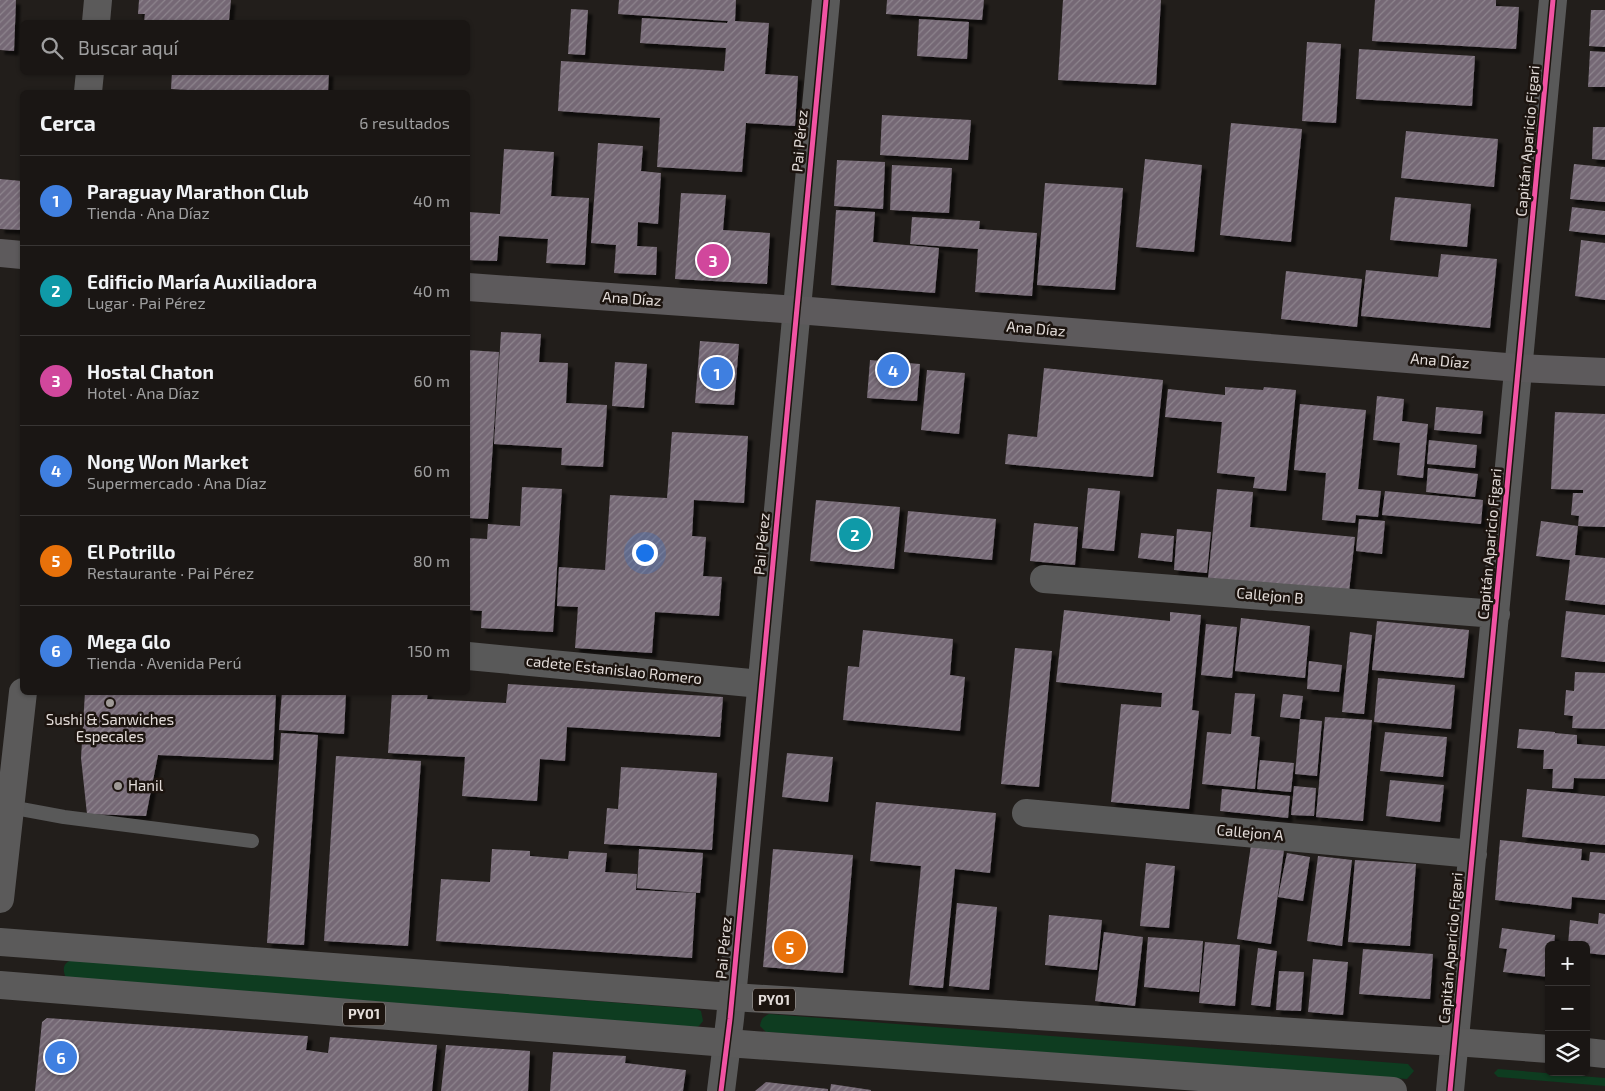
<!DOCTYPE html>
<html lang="es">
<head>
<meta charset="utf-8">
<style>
	:root { --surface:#1a1614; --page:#272322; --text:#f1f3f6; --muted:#9f9fa0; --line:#383534; --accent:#db2777 }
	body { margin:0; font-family:"Exo 2",sans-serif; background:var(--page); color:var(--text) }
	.controls { position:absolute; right:15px; bottom:15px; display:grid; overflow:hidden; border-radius:8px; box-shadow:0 1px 4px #0004 }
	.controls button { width:45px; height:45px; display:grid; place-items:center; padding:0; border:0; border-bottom:1px solid var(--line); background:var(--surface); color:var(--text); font:25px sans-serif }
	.you { position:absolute; left:644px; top:552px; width:18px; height:18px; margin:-12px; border:4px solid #fff; border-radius:50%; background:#1a73e8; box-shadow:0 0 0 8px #1a73e833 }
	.badge { display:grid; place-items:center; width:32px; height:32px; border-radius:50%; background:var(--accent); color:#fff; font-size:16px; font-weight:700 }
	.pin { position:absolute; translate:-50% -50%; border:2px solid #fff; box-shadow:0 1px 5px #0006 }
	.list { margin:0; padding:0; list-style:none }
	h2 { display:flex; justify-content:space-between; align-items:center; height:65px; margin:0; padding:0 20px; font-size:21px }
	h2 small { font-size:16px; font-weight:400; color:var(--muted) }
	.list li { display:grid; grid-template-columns:32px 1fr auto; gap:15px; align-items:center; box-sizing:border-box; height:90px; padding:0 20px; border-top:1px solid var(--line) }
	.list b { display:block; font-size:19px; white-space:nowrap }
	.list p { margin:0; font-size:16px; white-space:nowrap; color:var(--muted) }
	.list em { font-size:16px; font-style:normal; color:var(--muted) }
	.icon { flex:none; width:28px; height:28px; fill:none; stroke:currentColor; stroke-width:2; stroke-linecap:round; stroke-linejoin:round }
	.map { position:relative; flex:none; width:1605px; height:1091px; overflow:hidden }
	.search { position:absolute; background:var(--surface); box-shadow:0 1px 4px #0004; left:20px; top:20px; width:450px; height:55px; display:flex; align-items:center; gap:12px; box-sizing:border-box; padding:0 18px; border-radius:8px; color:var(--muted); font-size:19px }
	.panel { position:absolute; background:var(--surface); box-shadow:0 1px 4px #0004; left:20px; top:90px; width:450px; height:605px; border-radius:8px }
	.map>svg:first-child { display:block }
	.grass { fill:#0e3c20 }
	.building { fill:url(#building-hatch); filter:url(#shadow) }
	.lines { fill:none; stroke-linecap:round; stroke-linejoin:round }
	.lane { stroke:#595959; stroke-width:14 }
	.street { stroke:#595959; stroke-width:28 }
	.secondary { stroke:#5d5a5c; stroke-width:28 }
	.primary { stroke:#5b5a5a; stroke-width:28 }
	.cycleway-casing { stroke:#1c140f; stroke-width:8 }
	.cycleway { stroke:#f153a3; stroke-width:5 }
	.poi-dot { fill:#9f9a96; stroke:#1c140f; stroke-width:2 }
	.labels { text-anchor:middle; stroke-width:5; stroke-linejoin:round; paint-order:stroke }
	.shield { fill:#1c140f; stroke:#a7a09c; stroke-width:1 }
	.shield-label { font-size:14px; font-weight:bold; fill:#e3dcd9 }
	.street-label { font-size:15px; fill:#e3dcd9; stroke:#1c140f }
	.poi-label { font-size:15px; fill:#e3dcd9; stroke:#1c140f }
</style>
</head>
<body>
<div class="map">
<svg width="1605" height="1091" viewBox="0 0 1605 1091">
	<defs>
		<pattern id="building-hatch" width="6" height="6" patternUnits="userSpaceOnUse" patternTransform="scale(1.25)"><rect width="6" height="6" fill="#746874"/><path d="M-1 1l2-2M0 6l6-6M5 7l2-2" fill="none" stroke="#8e848e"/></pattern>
		<filter id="shadow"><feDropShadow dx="4.5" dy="4.5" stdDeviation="1" flood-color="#0009"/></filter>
	</defs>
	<rect width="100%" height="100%" fill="#221e1b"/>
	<path class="grass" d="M73 960 697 1009 701 1011 703 1021 699 1026 696 1027 66 978C62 969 63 962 73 960Z
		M769 1014 1408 1064 1414 1071 1407 1079 766 1032 760 1026C761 1019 763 1017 769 1014Z
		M1498 1069 1605 1078V1086L1498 1077 1494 1073Z"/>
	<path class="building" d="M0 0H16L14 51 0 50Z
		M139 0H231L229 20 249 21V22H144L145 14H138Z
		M619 0H736L735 21 769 23 765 74 798 76 795 126 746 123 742 172 657 167 660 118 558 111 561 61 724 71 726 48 640 43 642 18 727 23 728 21 618 14Z
		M887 0H984L982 20 886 14Z
		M1063 0H1161L1156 85 1058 80Z
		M1375 0H1496V6L1519 7 1516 49 1372 41Z
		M571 9 588 10 585 55 568 54Z
		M1591 10H1605V47L1589 46Z
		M919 19 969 22 967 59 917 56Z
		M1307 42 1341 44 1336 123 1302 121Z
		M1359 49 1475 56 1472 106 1356 99Z
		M1590 51 1605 52V87H1588Z
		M172 72H329L328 92H221L171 89Z
		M882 115 971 120 968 160 880 155Z
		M1231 123 1302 129 1291 242 1220 235Z
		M1593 127H1605V160L1592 159Z
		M1406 131 1498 139 1494 187 1401 178Z
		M598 143 643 146 641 171 661 173 658 224 638 222 637 246 657 247 656 275 614 273 616 245 591 243Z
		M504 149 554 152 551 196 589 198 585 265 546 263 548 239 499 236 497 261 468 260V212L500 214Z
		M1145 159 1202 165 1194 252 1136 247Z
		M837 160 885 162 883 209 834 206Z
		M1574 164 1605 167V202L1570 199Z
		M892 165 952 168 949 213 890 210Z
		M0 179 22 181V230L0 229Z
		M1045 183 1123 188 1115 290 1037 285Z
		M681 193 726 195 723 230 770 233 767 284 675 279Z
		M1395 197 1471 204 1467 247 1390 240Z
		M1572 207 1605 211V235L1569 231Z
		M836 210 875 212 873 242 939 248 935 293 831 285Z
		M912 217 980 221 979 229 1037 233 1032 296 975 292 978 249 910 244Z
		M1581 240 1605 243V300L1575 296Z
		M1441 254 1497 259 1490 328 1361 316 1366 270 1438 277Z
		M1286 271 1362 279 1357 327 1281 319Z
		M501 332 541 334 539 362 568 363 566 403 607 405 603 467 561 465 562 448 494 444Z
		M700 341 739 344 734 405 695 403Z
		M468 350 499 352 488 519 468 518Z
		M870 360 920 364 917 401 867 398Z
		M615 362 647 364 644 408 612 406Z
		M1044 368 1163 380 1153 477 1005 464 1008 434 1037 437Z
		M927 370 965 373 959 434 921 430Z
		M1225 387 1263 390 1264 387 1296 390 1286 491 1253 488 1255 477 1217 473 1222 422 1165 417 1168 389 1225 395Z
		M1377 396 1404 399 1402 421 1428 424 1423 478 1397 475 1400 443 1373 440Z
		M1300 404 1366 410 1358 489 1381 491 1378 517 1356 515 1355 523 1322 520 1326 473 1294 470Z
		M1436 407 1483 411 1481 434 1434 430Z
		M1555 412 1605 414V527L1578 526 1575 555 1605 558V605L1565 600 1570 560 1536 556 1541 521 1578 526 1579 516 1571 515 1573 493H1583V490L1551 489Z
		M672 432 748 436 744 503 694 500 692 536 706 537 703 576 722 577 719 616 655 612 652 653 575 648 578 607 557 606 559 567 605 570 610 495 667 498Z
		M1429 440 1477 445 1475 468 1427 464Z
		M1428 468 1478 474 1475 497 1426 492Z
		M522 487 562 489 553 632 481 628 482 611 468 610V538L487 539 488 524 520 526Z
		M1088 488 1120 491 1114 551 1082 548Z
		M1217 489 1253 492 1250 527 1355 537 1349 592 1208 579Z
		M1385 491 1483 500 1481 524 1382 515Z
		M816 500 900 507 894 569 810 561Z
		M908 511 996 519 992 560 904 552Z
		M1359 519 1385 521 1382 554 1356 551Z
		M1034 523 1078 527 1075 565 1030 561Z
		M1177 529 1211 532 1207 573 1174 570Z
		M1141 533 1174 536 1172 562 1138 558Z
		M1064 610 1170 621V612L1201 615 1192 710 1199 711 1189 809 1111 802 1121 704 1161 707 1162 693 1056 682Z
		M1566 611 1605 615V662L1561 657Z
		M1241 618 1310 626 1305 678 1235 671Z
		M1377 621 1469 630 1464 678 1372 670Z
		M1206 624 1237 627 1232 678 1201 675Z
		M863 630 953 639 950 675 965 677 960 731 843 720 848 666 859 667Z
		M1350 632 1372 635 1364 714 1342 712Z
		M1015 648 1052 651 1039 787 1001 784Z
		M1309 661 1342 665 1339 692 1307 689Z
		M1575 672 1605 673V729L1572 728 1573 716 1564 715 1566 690 1574 691Z
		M1378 678 1455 685 1451 729 1374 722Z
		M508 684 723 697 720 737 567 727 565 761 540 759 537 801 462 796 465 757 388 753 392 692H428L427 699 506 703Z
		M85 692H276L273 760 158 755 146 816 87 814 81 758Z
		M282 692H346L344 734 279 730Z
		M1235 693 1255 694 1251 736 1260 737 1255 789 1202 784 1207 732 1231 734Z
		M1283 694 1303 696 1300 719 1322 721 1317 776 1295 774 1300 719 1280 717Z
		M1325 717 1372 720 1363 821 1316 817Z
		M1519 729 1555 732 1554 742 1555 733 1577 735V744L1605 746V779L1574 778 1573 789 1552 788 1553 769H1543L1544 750 1517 748Z
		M1385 732 1447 737 1443 777 1380 771Z
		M281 733 318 735 304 945 267 943Z
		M787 753 833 757 828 802 782 797Z
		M336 756 421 761 408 946 324 941Z
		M1260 760 1294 763 1291 792 1257 789Z
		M621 767 717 773 712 850 604 844 607 808 618 809Z
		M1390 780 1444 785 1440 822 1386 816Z
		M1294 786 1316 788 1314 816 1291 815Z
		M1222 789 1290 796 1288 818 1220 811Z
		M1527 789 1605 796V845L1522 837Z
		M876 802 996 813 990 873 955 869 943 988 909 985 921 866 870 861Z
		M1500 840 1582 849 1581 860 1589 861 1590 852 1605 853V900L1572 897 1571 909 1495 900Z
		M1251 845 1284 850 1271 944 1237 939Z
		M492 849 530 851V856L568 859 569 851 607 853 605 872 637 874 636 890 696 893 692 958 436 941 441 879 490 882Z
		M639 849 703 853 700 893 637 888Z
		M773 849 853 855 843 973 763 967Z
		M1287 853 1310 857 1303 901 1278 897Z
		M1318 856 1352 860 1342 946 1307 941Z
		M1355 860 1416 864 1410 946 1348 942Z
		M1146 863 1175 866 1169 928 1140 926Z
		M957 903 997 907 989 990 949 986Z
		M1599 913 1605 914V955L1586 953V945H1568L1570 920 1598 924Z
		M1049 915 1102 920 1097 970 1045 965Z
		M1502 928 1555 935 1554 945H1549V977L1503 972 1507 949 1499 948Z
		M1104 932 1143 937 1135 1006 1095 1001Z
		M1148 937 1203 941 1199 992 1144 987Z
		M1205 942 1240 945 1235 1006 1199 1003Z
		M1258 948 1277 951 1270 1007 1251 1005Z
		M1363 949 1433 954 1430 999 1359 994Z
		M1313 959 1348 962 1343 1015 1308 1012Z
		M1279 971 1304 972 1301 1011 1276 1010Z
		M47 1018 308 1036 306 1050 328 1053 330 1037 437 1045 432 1091H35L42 1022Z
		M446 1045 530 1051 528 1091H441Z
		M553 1052 626 1056 625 1063 686 1070 683 1091H550Z
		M766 1082 828 1089V1091H755Z
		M831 1084 871 1090V1091H830Z"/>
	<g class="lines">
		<path class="lane" d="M10 807 64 817 252 841"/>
		<path class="street" d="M1044 579 1496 614
			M468 656 761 684
			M1026 813 1473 854
			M721 1091 730 1019 826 0
			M1450 1091 1553 0"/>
		<path class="secondary" d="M0 253 22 255
			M468 287 797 310 1519 368 1605 372"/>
		<path class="primary" d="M96 22 98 0
			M88 92 90 72
			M0 899 23 692
			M0 942 732 997 1455 1042 1549 1049
			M0 985 727 1043 1393 1091
			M1586 1052 1605 1054"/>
		<defs>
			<path id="cycleway" d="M721 1091 730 1019 826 0
				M1450 1091 1553 0"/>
		</defs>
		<use href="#cycleway" class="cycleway-casing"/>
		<use href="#cycleway" class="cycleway"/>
	</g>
	<g class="poi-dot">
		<circle cx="110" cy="703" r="5"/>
		<circle cx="118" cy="786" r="5"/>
	</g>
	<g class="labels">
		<g class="shield">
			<rect x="753" y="988.5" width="42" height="23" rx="4"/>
			<rect x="343" y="1002.5" width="42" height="23" rx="4"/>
		</g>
		<g class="shield-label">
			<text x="774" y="1005">PY01</text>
			<text x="364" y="1019">PY01</text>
		</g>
		<g class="street-label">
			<text transform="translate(800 141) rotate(-85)" y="5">Pai Pérez</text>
			<text transform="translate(1528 141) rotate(-85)" y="5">Capitán Aparicio Figari</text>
			<text transform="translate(632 299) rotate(4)" y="5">Ana Díaz</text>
			<text transform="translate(1036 329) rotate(5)" y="5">Ana Díaz</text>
			<text transform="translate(1440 361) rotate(5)" y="5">Ana Díaz</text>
			<text transform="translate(762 544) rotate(-85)" y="5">Pai Pérez</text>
			<text transform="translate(1490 544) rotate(-85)" y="5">Capitán Aparicio Figari</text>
			<text transform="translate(1270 596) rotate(5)" y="5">Callejon B</text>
			<text transform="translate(614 670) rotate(6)" y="5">cadete Estanislao Romero</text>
			<text transform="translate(1250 833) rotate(5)" y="5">Callejon A</text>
			<text transform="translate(724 948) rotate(-85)" y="5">Pai Pérez</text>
			<text transform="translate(1451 948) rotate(-85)" y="5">Capitán Aparicio Figari</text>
		</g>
		<g class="poi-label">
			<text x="110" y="725">Sushi &amp; Sanwiches<tspan x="110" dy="17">Especales</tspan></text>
			<text x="128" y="791" text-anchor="start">Hanil</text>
		</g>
	</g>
</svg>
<div class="controls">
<button>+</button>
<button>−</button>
<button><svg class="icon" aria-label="layers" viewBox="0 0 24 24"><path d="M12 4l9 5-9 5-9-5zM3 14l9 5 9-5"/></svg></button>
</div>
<div class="you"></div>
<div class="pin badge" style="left:717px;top:373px;background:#3f7fe0">1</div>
<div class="pin badge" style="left:855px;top:534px;background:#0f9aa8">2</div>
<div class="pin badge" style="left:713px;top:260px;background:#d1479c">3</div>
<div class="pin badge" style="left:893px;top:370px;background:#3f7fe0">4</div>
<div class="pin badge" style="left:790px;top:947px;background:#e8710a">5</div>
<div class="pin badge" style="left:61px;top:1057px;background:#3f7fe0">6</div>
<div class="search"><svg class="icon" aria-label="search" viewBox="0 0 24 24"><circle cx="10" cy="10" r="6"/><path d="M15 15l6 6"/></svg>Buscar aquí</div>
<section class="panel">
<h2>Cerca<small>6 resultados</small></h2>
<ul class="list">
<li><span class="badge" style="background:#3f7fe0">1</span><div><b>Paraguay Marathon Club</b><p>Tienda · Ana Díaz</p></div><em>40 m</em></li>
<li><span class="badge" style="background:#0f9aa8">2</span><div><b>Edificio María Auxiliadora</b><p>Lugar · Pai Pérez</p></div><em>40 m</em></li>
<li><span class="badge" style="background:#d1479c">3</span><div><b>Hostal Chaton</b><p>Hotel · Ana Díaz</p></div><em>60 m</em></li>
<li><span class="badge" style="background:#3f7fe0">4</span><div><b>Nong Won Market</b><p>Supermercado · Ana Díaz</p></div><em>60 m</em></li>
<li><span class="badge" style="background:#e8710a">5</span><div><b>El Potrillo</b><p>Restaurante · Pai Pérez</p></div><em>80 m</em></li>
<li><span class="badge" style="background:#3f7fe0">6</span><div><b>Mega Glo</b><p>Tienda · Avenida Perú</p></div><em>150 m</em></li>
</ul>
</section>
</div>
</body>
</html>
